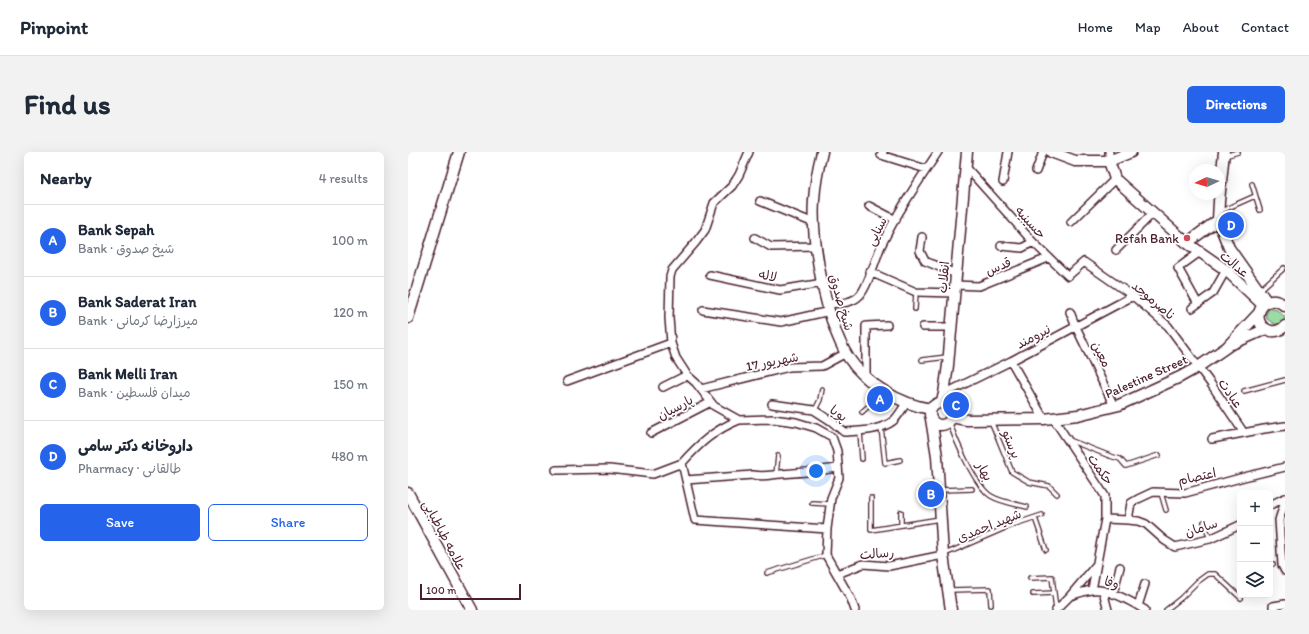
<!DOCTYPE html>
<html lang="en">
<head>
<meta charset="utf-8">
<style>
	:root { --surface:#fff; --page:#f2f2f3; --text:#1f2937; --muted:#747a83; --line:#e0e1e3; --accent:#2563eb }
	body { margin:0; font-family:Itim,"Playpen Sans Arabic",sans-serif; background:var(--page); color:var(--text) }
	.controls { position:absolute; right:12px; bottom:12px; display:grid; overflow:hidden; border-radius:6px; box-shadow:0 4px 16px #0002 }
	.controls button { width:36px; height:36px; display:grid; place-items:center; padding:0; border:0; border-bottom:1px solid var(--line); background:var(--surface); color:var(--text); font:20px sans-serif }
	.compass { position:absolute; left:781px; top:12px; width:36px; height:36px; border-radius:50%; background:var(--surface); box-shadow:0 4px 16px #0002; rotate:266deg }
	.scale { position:absolute; left:12px; bottom:10px; width:101px; box-sizing:border-box; padding-left:4px; border:2px solid #4a1f2b; border-top:0; font-size:11px; line-height:14px; white-space:nowrap; color:#4a1f2b; -webkit-text-stroke:3px #fff; paint-order:stroke }
	.you { position:absolute; left:408px; top:319px; width:14px; height:14px; margin:-10px; border:3px solid #fff; border-radius:50%; background:#1a73e8; box-shadow:0 0 0 6px #1a73e833 }
	.badge { display:grid; place-items:center; width:26px; height:26px; border-radius:50%; background:var(--accent); color:#fff; font-size:13px; font-weight:700 }
	.pin { position:absolute; translate:-50% -50%; border:2px solid #fff; box-shadow:0 1px 4px #0006 }
	.list { margin:0; padding:0; list-style:none }
	h2 { display:flex; justify-content:space-between; align-items:center; height:52px; margin:0; padding:0 16px; font-size:17px }
	h2 small { font-size:13px; font-weight:400; color:var(--muted) }
	.list li { display:grid; grid-template-columns:26px 1fr auto; gap:12px; align-items:center; box-sizing:border-box; height:72px; padding:0 16px; border-top:1px solid var(--line) }
	.list b { display:block; font-size:15px; white-space:nowrap }
	.list p { margin:0; font-size:13px; white-space:nowrap; color:var(--muted) }
	.list em { font-size:13px; font-style:normal; color:var(--muted) }
	.actions { display:flex; gap:8px; padding:12px 16px }
	.actions a { flex:1; padding:9px 0; border:1px solid var(--accent); border-radius:6px; text-align:center; font-size:14px; color:var(--accent) }
	.actions .main { background:var(--accent); color:#fff }
	.icon { flex:none; width:22px; height:22px; fill:none; stroke:currentColor; stroke-width:2; stroke-linecap:round; stroke-linejoin:round }
	.map { position:relative; flex:none; width:877px; height:458px; overflow:hidden; border-radius:6px }
	header { display:flex; align-items:center; gap:24px; box-sizing:border-box; height:56px; padding:0 20px; background:var(--surface); border-bottom:1px solid var(--line) }
	header strong { font-size:19px }
	nav { display:flex; gap:22px; margin-inline-start:auto; font-size:14px }
	.intro { display:flex; align-items:center; justify-content:space-between; box-sizing:border-box; height:96px; padding:0 24px }
	h1 { margin:0; font-size:28px }
	.button { padding:10px 18px; border-radius:6px; background:var(--accent); color:#fff; font-size:14px; font-weight:700 }
	main { display:flex; gap:24px; padding:0 24px }
	aside { flex:1; background:var(--surface); border-radius:6px; box-shadow:0 4px 16px #0002 }
	.map>svg:first-child { display:block }
	.green { fill:#9bdba5; stroke:#727d68 }
	.lines { fill:none; stroke-linecap:round; stroke-linejoin:round }
	.service-casing { stroke:#4a1f2b; stroke-width:6 }
	.minor-casing { stroke:#4a1f2b; stroke-width:10 }
	.secondary-casing { stroke:#4a1f2b; stroke-width:13 }
	.service { stroke:#fff; stroke-width:3.5 }
	.minor { stroke:#fff; stroke-width:7 }
	.secondary { stroke:#fff; stroke-width:10 }
	.poi-dot { fill:#d1495b; stroke:#fff; stroke-width:1.5 }
	.labels { text-anchor:middle; stroke-width:3.5; stroke-linejoin:round; paint-order:stroke }
	.street-label { font-size:13px; fill:#4a1f2b; stroke:#fff }
	.poi-label { font-size:13px; fill:#4a1f2b; stroke:#fff; text-anchor:end }
</style>
</head>
<body>
<header>
<strong>Pinpoint</strong>
<nav><a>Home</a><a>Map</a><a>About</a><a>Contact</a></nav>
</header>
<div class="intro"><h1>Find us</h1><a class="button">Directions</a></div>
<main>
<aside>
<h2>Nearby<small>4 results</small></h2>
<ul class="list">
<li><span class="badge">A</span><div><b>Bank Sepah</b><p>Bank · شیخ صدوق</p></div><em>100 m</em></li>
<li><span class="badge">B</span><div><b>Bank Saderat Iran</b><p>Bank · میرزارضا کرمانی</p></div><em>120 m</em></li>
<li><span class="badge">C</span><div><b>Bank Melli Iran</b><p>Bank · میدان فلسطین</p></div><em>150 m</em></li>
<li><span class="badge">D</span><div><b>داروخانه دکتر سامی</b><p>Pharmacy · طالقانی</p></div><em>480 m</em></li>
</ul>
<div class="actions"><a class="main">Save</a><a>Share</a></div>
</aside>
<div class="map">
<svg width="877" height="458" viewBox="0 0 877 458">
	<rect width="100%" height="100%" fill="#fff"/>
	<filter id="ink" filterUnits="userSpaceOnUse"><feTurbulence type="fractalNoise" baseFrequency=".025" numOctaves="2"/><feDisplacementMap in="SourceGraphic" scale="8" xChannelSelector="R" yChannelSelector="G"/><feConvolveMatrix kernelMatrix="1 2 1 2 8 2 1 2 1" color-interpolation-filters="sRGB"/></filter>
	<g filter="url(#ink)">
		<path class="green" d="M864 157 869 158 877 165 875 170 872 172H866L859 167 858 162 860 158Z"/>
		<g class="lines">
			<defs>
				<path id="service" d="M817 4 830 0
					M844 32 852 58
					M811 60 847 44
					M852 138 876 116
					M507 157 508 140
					M514 208 539 205
					M836 239 877 228
					M407 258 412 248 414 237
					M454 260 476 240
					M541 269C547 287 567 334 583 344 593 350 607 352 619 355
					M583 269 604 320 621 330 641 334 649 342
					M473 275 477 311 492 308
					M452 279 454 307
					M661 288 702 304 712 307 718 314 751 303
					M368 322 370 304
					M533 338 564 337
					M753 341 758 358
					M463 346V378L532 367
					M404 351 422 352
					M627 366 638 398
					M796 370 802 387
					M493 373V360
					M537 402 604 373 634 363
					M862 413 865 412
					M359 421 418 403
					M622 426 644 425 648 457
					M542 438 582 437 583 453
					M625 442 646 441
					M758 458 773 446 789 430 800 422H807L833 446"/>
				<path id="minor" d="M341 0 331 23 324 34 306 51 297 78 288 90 264 118 262 125 261 166 263 191 268 206 279 223 288 231 306 254 331 268 365 267 388 270 408 276 424 285 429 299 431 326 423 346 419 377 418 403 443 447 447 458
					M475 0 473 3 518 17
					M701 0V9
					M557 14 625 90 660 124 676 110 725 144 760 174 803 232 836 281
					M628 19 635 0
					M595 30 600 0
					M352 49 406 71
					M461 54 488 68
					M663 70 707 27
					M514 85 512 99 517 109 548 122
					M347 86 363 95 408 94
					M593 94 614 96 625 90
					M708 98 745 61
					M462 120 508 140 546 141
					M302 123 372 138 415 131
					M547 133 571 134 640 106
					M420 152C430 151 443 152 451 144 459 137 468 106 473 94 489 61 510 30 530 0
					M790 152 770 116 792 100
					M784 156 805 141 818 118
					M295 158 373 170 422 159
					M662 160 668 175 706 254
					M515 175H543
					M603 209 636 267
					M458 225V174L479 173
					M159 229 263 191
					M255 235 279 223
					M293 237 381 215 414 214 438 201
					M536 242 603 209 725 144
					M364 252 406 258 423 269 436 280C451 279 472 279 485 269 491 264 494 256 499 251
					M645 266 697 344V367L684 438
					M331 268C306 278 291 292 274 311L287 368 419 377
					M243 281 303 250
					M804 287 856 277 877 274
					M148 318 201 317 245 322 274 311
					M278 328 345 323C356 325 362 323 373 322 392 321 411 319 430 316
					M877 349 871 368 874 413 877 419
					M862 353 877 346
					M697 367 720 368 730 369 738 372 756 388 767 395 802 387 832 373
					M720 368 723 351 730 347 745 340 777 341 836 325 877 315
					M429 422 455 412 481 414 535 403
					M695 439 700 458
					M705 442 712 415
					M662 444C669 442 676 439 684 438 700 436 724 450 737 458
					M730 454 737 432
					M648 458 662 444 688 413
					M865 458V454L877 452"/>
				<path id="secondary" d="M414 0C410 16 407 32 406 48 403 90 418 169 440 205 458 232 491 252 523 257
					M643 0 667 9H701L723 0
					M816 0 811 49 810 68 821 96 859 150
					M701 9 707 27 779 91 818 118 855 153
					M779 91 810 68
					M877 154C855 135 838 173 863 179 868 180 873 178 877 174
					M0 166 51 0
					M824 192 858 177
					M533 251 536 242 540 213 559 0
					M522 262a11 11 0 1 1 22 0a11 11 0 1 1-22 0Z
					M543 265 559 268 636 267 670 263 711 253 772 225 790 215 819 195 851 161
					M523 267 529 304 535 403 543 458
					M0 341 64 458"/>
			</defs>
			<use href="#service" class="service-casing"/>
			<use href="#minor" class="minor-casing"/>
			<use href="#secondary" class="secondary-casing"/>
			<use href="#service" class="service"/>
			<use href="#minor" class="minor"/>
			<use href="#secondary" class="secondary"/>
		</g>
	</g>
	<circle class="poi-dot" cx="779" cy="86" r="4"/>
	<g class="labels">
		<g class="street-label">
			<text transform="translate(623 70) rotate(48)" y="5">حسینیه</text>
			<text transform="translate(468 79) rotate(-63)" y="5">سنایی</text>
			<text transform="translate(827 112) rotate(40)" y="5">عدالت</text>
			<text transform="translate(590 114) rotate(-23)" y="5">قدس</text>
			<text transform="translate(360 123) rotate(11)" y="5">لاله</text>
			<text transform="translate(535 125) rotate(-85)" y="5">انقلاب</text>
			<text transform="translate(746 148) rotate(40)" y="5">ناصرموحد</text>
			<text transform="translate(434 150) rotate(74)" y="5">شیخ صدوق</text>
			<text transform="translate(625 184) rotate(-28)" y="5">نیرومند</text>
			<text transform="translate(694 202) rotate(64)" y="5">معین</text>
			<text transform="translate(364 209) rotate(-11)" y="5">17 شهریور</text>
			<text transform="translate(738 224) rotate(-24)" y="5">Palestine Street</text>
			<text transform="translate(823 241) rotate(56)" y="5">عبادت</text>
			<text transform="translate(267 255) rotate(-28)" y="5">پارسیان</text>
			<text transform="translate(431 261) rotate(36)" y="5">پویا</text>
			<text transform="translate(604 292) rotate(68)" y="5">پرستو</text>
			<text transform="translate(693 317) rotate(55)" y="5">حکمت</text>
			<text transform="translate(577 319) rotate(59)" y="5">بهار</text>
			<text transform="translate(789 324) rotate(-12)" y="5">اعتصام</text>
			<text transform="translate(581 373) rotate(-22)" y="5">شهید احمدی</text>
			<text transform="translate(793 375) rotate(-18)" y="5">سامان</text>
			<text transform="translate(37 383) rotate(62)" y="5">علامه طباطبایی</text>
			<text transform="translate(469 401) rotate(-4)" y="5">رسالت</text>
			<text transform="translate(704 430) rotate(16)" y="5">وفا</text>
		</g>
		<g class="poi-label">
			<text x="771" y="91">Refah Bank</text>
		</g>
	</g>
</svg>
<div class="controls">
<button>+</button>
<button>−</button>
<button><svg class="icon" aria-label="layers" viewBox="0 0 24 24"><path d="M12 4l9 5-9 5-9-5zM3 14l9 5 9-5"/></svg></button>
</div>
<svg class="compass" viewBox="-18 -18 36 36"><path d="M0-13l5 13h-10z" fill="#e53935"/><path d="M0 13l5-13h-10z" fill="#747a83"/></svg>
<div class="scale">100 m</div>
<div class="you"></div>
<div class="pin badge" style="left:472px;top:247px">A</div>
<div class="pin badge" style="left:523px;top:342px">B</div>
<div class="pin badge" style="left:548px;top:253px">C</div>
<div class="pin badge" style="left:823px;top:73px">D</div>
</div>
</main>
</body>
</html>
